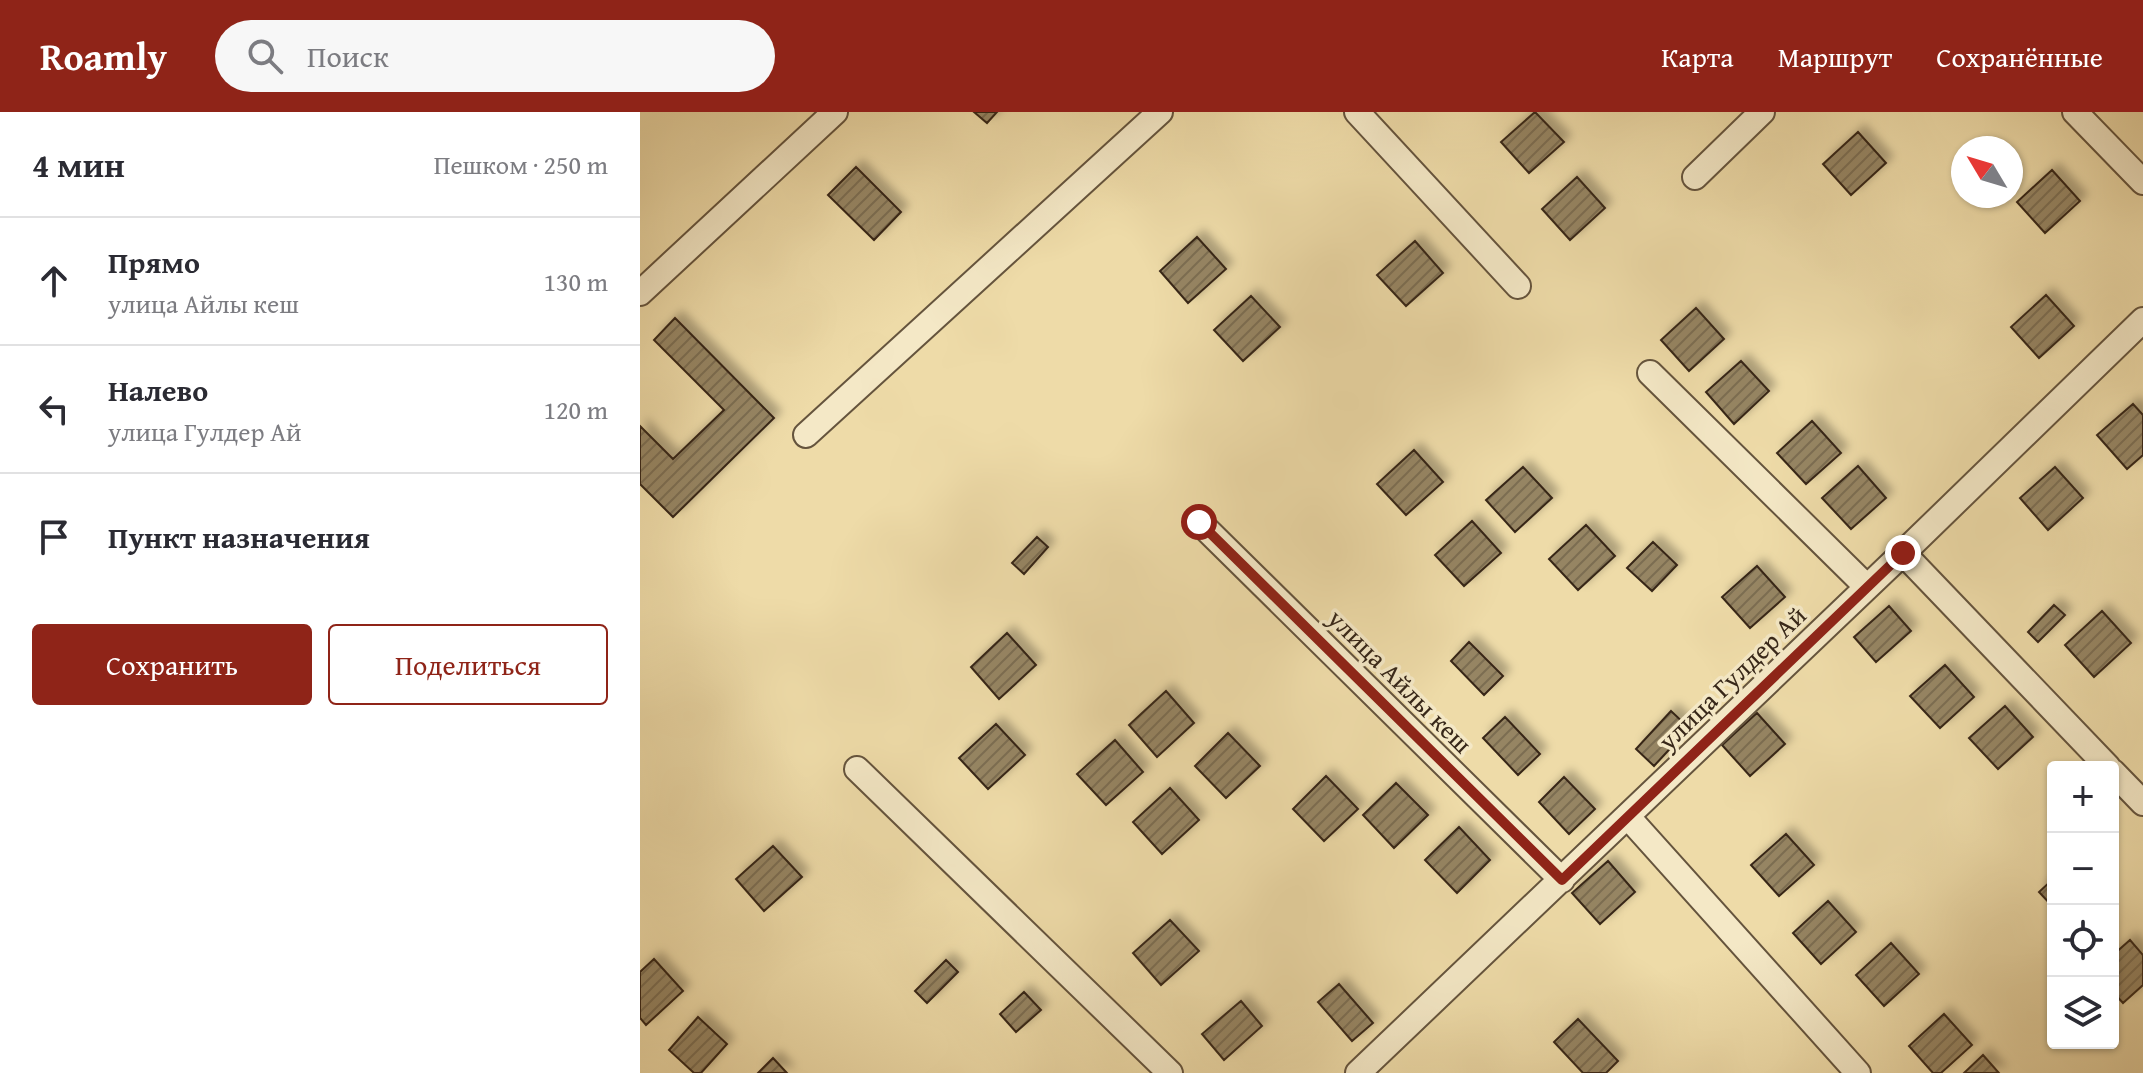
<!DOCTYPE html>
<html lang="ru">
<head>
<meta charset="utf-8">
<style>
	:root { --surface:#fff; --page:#f7f7f7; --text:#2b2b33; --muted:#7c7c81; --line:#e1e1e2; --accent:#8f2418 }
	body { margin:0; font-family:"Gentium Book Plus",serif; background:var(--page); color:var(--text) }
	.controls { position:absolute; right:24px; bottom:24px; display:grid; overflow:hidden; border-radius:8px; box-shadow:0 2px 6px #0004 }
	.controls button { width:72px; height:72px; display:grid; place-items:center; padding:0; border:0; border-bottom:2px solid var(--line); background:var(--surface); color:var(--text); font:40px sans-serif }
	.compass { position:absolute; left:1311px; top:24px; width:72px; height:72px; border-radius:50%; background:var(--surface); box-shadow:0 2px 6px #0004; rotate:308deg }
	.stop { position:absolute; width:24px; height:24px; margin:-18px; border:6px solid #8f2418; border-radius:50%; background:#fff }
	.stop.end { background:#8f2418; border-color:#fff; box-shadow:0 2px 8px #0008 }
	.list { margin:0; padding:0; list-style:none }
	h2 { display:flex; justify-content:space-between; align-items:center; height:104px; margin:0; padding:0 32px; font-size:34px }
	h2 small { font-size:26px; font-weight:400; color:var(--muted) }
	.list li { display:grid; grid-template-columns:52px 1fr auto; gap:24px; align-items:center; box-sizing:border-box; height:128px; padding:0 32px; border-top:2px solid var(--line) }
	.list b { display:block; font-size:30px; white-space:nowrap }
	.list p { margin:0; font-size:26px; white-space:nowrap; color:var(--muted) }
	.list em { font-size:26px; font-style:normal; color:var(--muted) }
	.actions { display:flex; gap:16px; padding:24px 32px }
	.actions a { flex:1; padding:18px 0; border:2px solid var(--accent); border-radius:8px; text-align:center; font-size:28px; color:var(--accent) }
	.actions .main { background:var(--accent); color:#fff }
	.icon { flex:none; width:44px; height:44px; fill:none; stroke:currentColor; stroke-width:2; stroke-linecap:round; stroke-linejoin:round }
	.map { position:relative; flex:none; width:1503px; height:961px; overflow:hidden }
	header { display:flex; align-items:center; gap:48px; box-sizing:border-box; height:112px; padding:0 40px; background:var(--accent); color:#fff }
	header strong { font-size:38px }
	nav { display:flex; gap:44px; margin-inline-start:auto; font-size:28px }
	.search { width:560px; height:72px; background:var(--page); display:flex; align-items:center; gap:20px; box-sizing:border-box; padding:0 28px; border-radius:44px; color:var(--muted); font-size:30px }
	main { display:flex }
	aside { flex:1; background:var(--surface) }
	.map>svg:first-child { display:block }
	.building { fill:url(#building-hatch); stroke:#372719; stroke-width:2; filter:url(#shadow) }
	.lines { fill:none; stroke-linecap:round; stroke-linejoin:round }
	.minor-casing { stroke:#65543d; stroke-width:28 }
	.minor { stroke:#f4e8c6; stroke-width:24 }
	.route { stroke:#8f2418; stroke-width:10 }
	.labels { text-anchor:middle; stroke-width:7; stroke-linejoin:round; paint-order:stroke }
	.street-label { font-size:26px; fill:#372719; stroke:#f4e8c6 }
</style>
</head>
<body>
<header>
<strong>Roamly</strong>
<div class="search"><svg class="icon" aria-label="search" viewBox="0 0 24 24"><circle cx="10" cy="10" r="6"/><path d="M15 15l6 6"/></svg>Поиск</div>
<nav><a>Карта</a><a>Маршрут</a><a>Сохранённые</a></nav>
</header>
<main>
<aside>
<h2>4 мин<small>Пешком · 250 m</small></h2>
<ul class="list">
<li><svg class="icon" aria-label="ahead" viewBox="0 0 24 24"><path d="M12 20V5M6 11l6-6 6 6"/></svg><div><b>Прямо</b><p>улица Айлы кеш</p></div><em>130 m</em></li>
<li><svg class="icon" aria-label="left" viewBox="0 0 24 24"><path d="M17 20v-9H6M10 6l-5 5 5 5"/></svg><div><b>Налево</b><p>улица Гулдер Ай</p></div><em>120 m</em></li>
<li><svg class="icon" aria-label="arrive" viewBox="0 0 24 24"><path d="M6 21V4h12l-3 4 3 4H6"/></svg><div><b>Пункт назначения</b></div></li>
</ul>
<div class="actions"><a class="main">Сохранить</a><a>Поделиться</a></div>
</aside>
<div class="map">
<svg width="1503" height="961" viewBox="0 0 1503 961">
	<defs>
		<pattern id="building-hatch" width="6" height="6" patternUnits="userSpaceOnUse" patternTransform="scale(2)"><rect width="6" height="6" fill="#968563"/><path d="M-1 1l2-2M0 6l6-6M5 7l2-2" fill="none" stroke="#7b6d51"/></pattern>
		<filter id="shadow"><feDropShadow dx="7" dy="-7" stdDeviation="4" flood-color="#0004"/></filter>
	</defs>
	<rect width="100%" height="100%" fill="#eedba8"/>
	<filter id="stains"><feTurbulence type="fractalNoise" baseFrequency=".0025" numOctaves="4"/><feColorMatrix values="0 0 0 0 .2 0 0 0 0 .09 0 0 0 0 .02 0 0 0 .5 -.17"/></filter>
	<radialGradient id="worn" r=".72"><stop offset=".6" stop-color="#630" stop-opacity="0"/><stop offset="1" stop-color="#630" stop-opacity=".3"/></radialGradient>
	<path class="building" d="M334 0H357L347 11Z
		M895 0 924 30 889 61 861 30Z
		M1218 20 1246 51 1211 83 1183 52Z
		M216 55 261 100 234 128 188 83Z
		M1412 58 1440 89 1405 121 1377 90Z
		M937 65 965 96 930 128 902 97Z
		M557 125 586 157 548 191 520 159Z
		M775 129 803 161 766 194 737 163Z
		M1406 183 1434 214 1399 246 1371 215Z
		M611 184 640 215 603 249 574 218Z
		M1056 196 1084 227 1049 259 1021 228Z
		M35 206 134 306 33 405 0 372V314L33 347 84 298 14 228Z
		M1101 249 1129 279 1094 312 1066 280Z
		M1493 292 1503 303V343L1487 357 1457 323Z
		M1172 309 1201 341 1166 372 1137 341Z
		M774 338 803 370 766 403 737 372Z
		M1218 354 1246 386 1211 417 1182 386Z
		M883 355 912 386 875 420 846 388Z
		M1415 355 1443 386 1408 418 1380 386Z
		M832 409 861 441 824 474 795 443Z
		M946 413 975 444 938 478 909 447Z
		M397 425 408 435 384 462 372 451Z
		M1013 430 1037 453 1012 479 987 456Z
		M1117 454 1145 485 1110 516 1082 485Z
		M1414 493 1425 503 1398 530 1388 520Z
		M1249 494 1271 519 1236 550 1214 525Z
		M1462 499 1491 531 1454 565 1425 533Z
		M367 521 396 553 359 587 331 555Z
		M829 530 863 564 844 583 811 549Z
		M1305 553 1334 585 1300 616 1270 584Z
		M526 579 554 611 517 645 489 613Z
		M1365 594 1393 625 1358 657 1329 626Z
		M1031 599 1049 616 1014 654 996 637Z
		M1117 601 1145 632 1110 664 1082 633Z
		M865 605 900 642 878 663 843 626Z
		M356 612 385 643 348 677 319 646Z
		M588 621 620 654 586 686 555 654Z
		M475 628 503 660 466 693 437 662Z
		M686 664 718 697 684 729 653 697Z
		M924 665 955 697 929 722 899 690Z
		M756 671 788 703 754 736 723 703Z
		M530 676 559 708 522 742 493 710Z
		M819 715 850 748 817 781 785 748Z
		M1146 722 1174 753 1139 784 1111 753Z
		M133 734 162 765 124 799 96 767Z
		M968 749 995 780 960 812 932 781Z
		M1413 767V795L1399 780Z
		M1188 789 1216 820 1181 852 1153 821Z
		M530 808 559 839 521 873 493 841Z
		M1490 828 1503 843V873L1483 891 1473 880V843Z
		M1251 831 1279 862 1244 894 1216 863Z
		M14 847 43 879 6 913 0 906V860Z
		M306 848 318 860 287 891 275 879Z
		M699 872 733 911 712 929 678 890Z
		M384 880 401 898 376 920 360 902Z
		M601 889 622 914 584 948 562 922Z
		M1304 902 1332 933 1301 961H1293L1269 934Z
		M58 905 87 932 61 961H54L29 938Z
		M938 907 978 949 966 961H943L914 930Z
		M1343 943 1359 961H1324Z
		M133 946 147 961H118Z"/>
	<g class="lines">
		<defs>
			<path id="minor" d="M717 0 878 174
				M1435 0 1503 70
				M1055 65 1122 0
				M0 181 195 0
				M1010 261 1227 475
				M166 323 520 0
				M559 410 922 768
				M1263 441 1468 655
				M217 657 530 961
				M1473 660 1503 691
				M988 705 1218 961
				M718 961 1263 441 1503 208"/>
		</defs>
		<use href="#minor" class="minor-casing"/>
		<use href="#minor" class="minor"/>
	</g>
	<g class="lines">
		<path class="route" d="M559 410 922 768 1263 441"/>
	</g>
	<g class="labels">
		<g class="street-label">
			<text transform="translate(1092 566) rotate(-44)" y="9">улица Гулдер Ай</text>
			<text transform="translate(760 569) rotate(45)" y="9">улица Айлы кеш</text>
		</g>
	</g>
	<rect width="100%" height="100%" filter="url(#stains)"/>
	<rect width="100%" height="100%" fill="url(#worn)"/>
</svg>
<div class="controls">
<button>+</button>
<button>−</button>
<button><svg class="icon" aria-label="locate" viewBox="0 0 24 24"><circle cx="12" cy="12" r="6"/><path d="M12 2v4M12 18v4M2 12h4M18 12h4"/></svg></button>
<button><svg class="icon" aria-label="layers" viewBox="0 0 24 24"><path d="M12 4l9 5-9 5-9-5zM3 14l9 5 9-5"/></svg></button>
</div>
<svg class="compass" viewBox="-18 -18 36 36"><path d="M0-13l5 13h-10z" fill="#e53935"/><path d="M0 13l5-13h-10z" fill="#7c7c81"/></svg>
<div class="stop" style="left:559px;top:410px"></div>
<div class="stop end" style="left:1263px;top:441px"></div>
</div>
</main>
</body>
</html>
